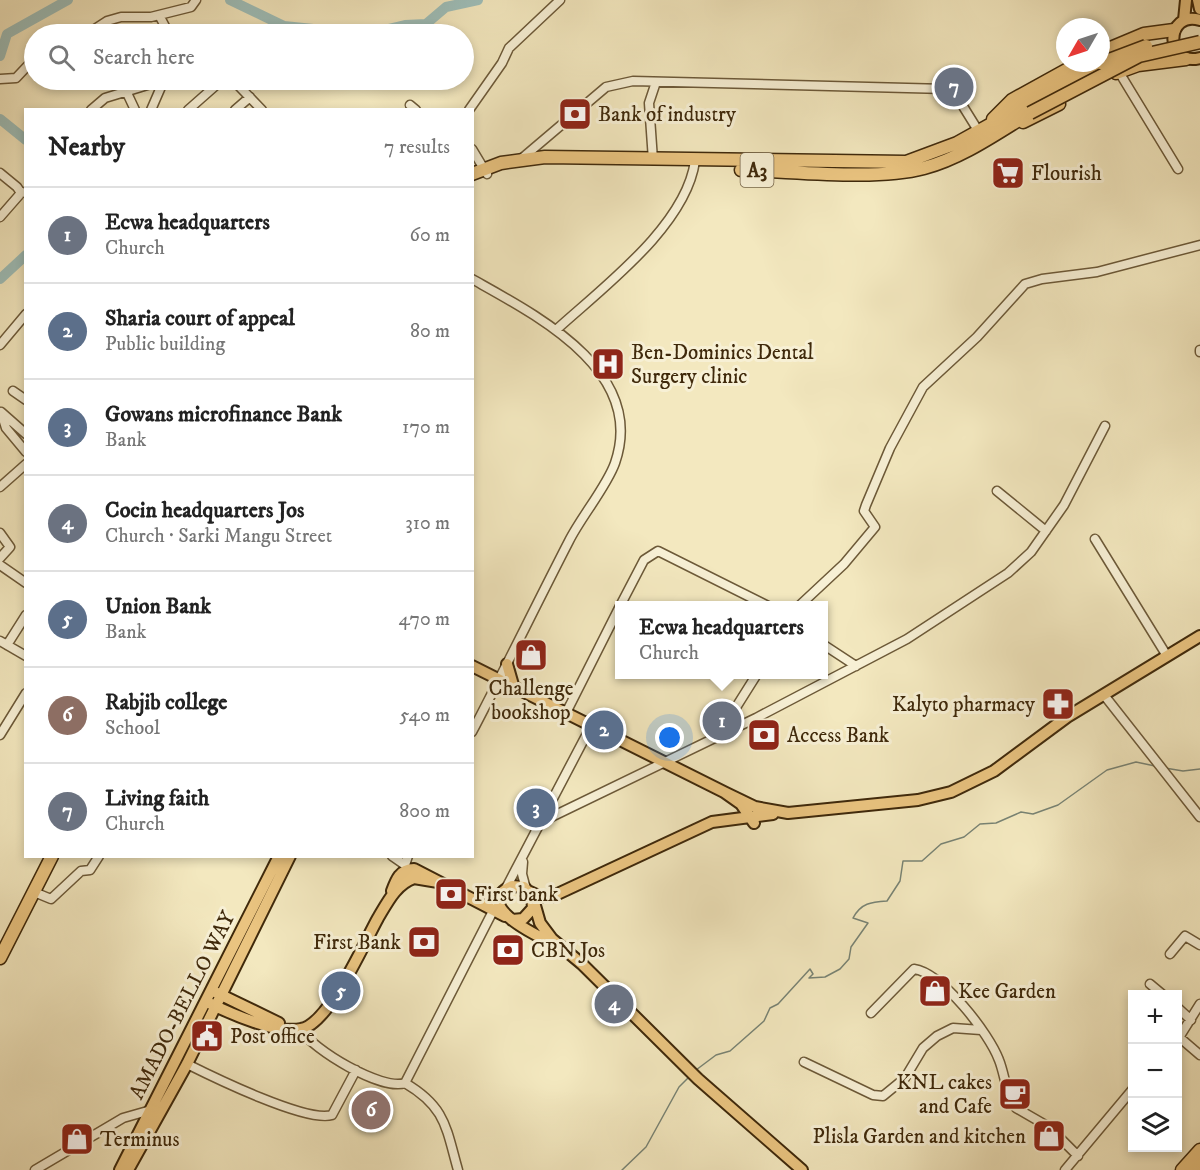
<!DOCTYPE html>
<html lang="en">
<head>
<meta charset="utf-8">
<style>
	:root { --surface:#fff; --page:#f6f6f6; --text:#222; --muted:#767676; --line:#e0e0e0; --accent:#8f2418 }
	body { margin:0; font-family:"IM FELL DW Pica",serif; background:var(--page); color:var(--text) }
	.controls { position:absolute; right:18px; bottom:18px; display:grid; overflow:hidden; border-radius:0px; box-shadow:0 3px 9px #0003 }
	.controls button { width:54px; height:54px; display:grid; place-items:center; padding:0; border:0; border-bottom:2px solid var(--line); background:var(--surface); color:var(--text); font:30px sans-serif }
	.compass { position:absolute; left:1056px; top:18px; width:54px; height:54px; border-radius:50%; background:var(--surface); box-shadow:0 3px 9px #0003; rotate:231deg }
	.you { position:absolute; left:670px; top:738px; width:21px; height:21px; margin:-15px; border:4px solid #fff; border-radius:50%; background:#1a73e8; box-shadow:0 0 0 9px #1a73e833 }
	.badge { display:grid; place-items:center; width:39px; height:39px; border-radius:50%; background:var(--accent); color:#fff; font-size:20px; font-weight:700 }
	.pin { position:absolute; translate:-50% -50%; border:3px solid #fff; box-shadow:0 2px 6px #0006 }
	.popup { position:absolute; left:615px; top:601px; width:213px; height:78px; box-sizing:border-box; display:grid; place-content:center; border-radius:0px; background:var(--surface); filter:drop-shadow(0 2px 4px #0005); font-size:20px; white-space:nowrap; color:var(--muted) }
	.popup b { font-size:22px; color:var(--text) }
	.popup::after { content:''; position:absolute; left:50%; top:100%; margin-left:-12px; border:12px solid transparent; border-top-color:var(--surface) }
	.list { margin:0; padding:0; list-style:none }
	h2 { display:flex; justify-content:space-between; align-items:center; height:78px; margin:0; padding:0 24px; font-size:26px }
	h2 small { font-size:20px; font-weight:400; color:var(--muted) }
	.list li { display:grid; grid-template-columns:39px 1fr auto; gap:18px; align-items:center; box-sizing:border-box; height:96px; padding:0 24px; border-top:2px solid var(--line) }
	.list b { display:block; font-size:22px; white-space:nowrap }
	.list p { margin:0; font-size:20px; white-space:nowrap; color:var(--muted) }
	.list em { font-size:20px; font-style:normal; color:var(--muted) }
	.icon { flex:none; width:33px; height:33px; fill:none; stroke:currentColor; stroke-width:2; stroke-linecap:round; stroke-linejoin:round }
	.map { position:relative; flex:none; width:1200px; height:1170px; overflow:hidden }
	.search { position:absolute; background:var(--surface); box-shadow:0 3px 9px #0003; left:24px; top:24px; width:450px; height:66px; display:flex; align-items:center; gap:15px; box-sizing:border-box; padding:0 21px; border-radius:33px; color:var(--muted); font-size:22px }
	.panel { position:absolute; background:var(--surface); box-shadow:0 3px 9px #0003; left:24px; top:108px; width:450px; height:750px; border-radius:0px }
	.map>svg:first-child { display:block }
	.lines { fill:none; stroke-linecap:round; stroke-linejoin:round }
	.stream { stroke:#788374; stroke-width:1.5 }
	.river { stroke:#9ebfba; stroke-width:10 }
	.minor-casing { stroke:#6c5938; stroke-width:11 }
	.major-casing { stroke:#3f290b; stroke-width:14 }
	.highway-casing { stroke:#3f290b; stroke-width:15 }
	.minor { stroke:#f7f0d5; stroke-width:8 }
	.major { stroke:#eac480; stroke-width:10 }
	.highway { stroke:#eac480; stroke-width:12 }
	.highway-bridge-casing { stroke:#3f290b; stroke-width:15; stroke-linecap:butt }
	.highway-bridge { stroke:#eac480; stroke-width:12 }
	.labels { text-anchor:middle; stroke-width:6; stroke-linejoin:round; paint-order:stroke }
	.shield { fill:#f7f0d5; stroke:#766548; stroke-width:1.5 }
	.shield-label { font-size:20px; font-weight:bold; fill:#3f290b }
	.poi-label { font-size:21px; fill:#3f290b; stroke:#f7f0d5; text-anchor:start }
	.street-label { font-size:21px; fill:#3f290b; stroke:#f7f0d5 }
</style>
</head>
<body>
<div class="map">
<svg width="1200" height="1170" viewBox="0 0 1200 1170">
	<rect width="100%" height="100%" fill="#f3e8bf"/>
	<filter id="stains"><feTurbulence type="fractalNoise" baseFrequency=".00333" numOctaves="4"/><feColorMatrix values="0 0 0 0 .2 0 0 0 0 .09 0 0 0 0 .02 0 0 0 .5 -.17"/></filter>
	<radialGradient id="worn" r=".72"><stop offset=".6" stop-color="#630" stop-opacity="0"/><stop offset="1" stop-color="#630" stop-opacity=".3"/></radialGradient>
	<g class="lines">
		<path class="stream" d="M1165 768 1183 771 1200 769
			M696 1070 716 1055 730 1051 764 1021 770 1008 778 1004 810 969 813 974 809 978 825 977 840 969 849 959 851 947 868 923 853 918C861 903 871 902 887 901L900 881 903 861H922L941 844 964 837 980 824 996 823 1021 812 1033 814 1058 805 1107 770 1136 762 1155 766
			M622 1170 646 1147 679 1087 688 1078"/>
		<path class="river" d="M230 0 284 26 362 34
			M367 34 405 25 426 24 446 7 478 0
			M0 56 7 34 68 0
			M0 119 26 140
			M0 279 26 255"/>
		<defs>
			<path id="minor" d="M159 15 169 34
				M105 23 109 34
				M87 34 107 21 121 17H151L191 7 196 0
				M1119 72 1178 169
				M0 79 16 78 34 59
				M121 80 135 110
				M233 80 262 110
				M410 105 416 110
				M91 110 105 98 164 80
				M151 110 164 80
				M188 110 222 80
				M235 110 250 97
				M469 110 502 63 509 48 560 0
				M472 149 487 174
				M520 160 606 87 633 81 946 89 961 103 979 132
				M653 160 649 103 656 82
				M0 173 17 187 21 193 26 192
				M0 217 21 193
				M472 279C536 315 647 371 615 463 607 486 581 517 569 541 536 605 505 669 472 732
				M556 330C602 288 686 226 695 161
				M0 345 26 314
				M1200 350V352
				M13 391 26 400
				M1 412 6 428 26 452
				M1 412 26 434
				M0 487 26 464
				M997 491 1046 531
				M0 533 10 547 0 558
				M1095 539 1167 656
				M0 565 26 583
				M620 606 644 560 658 551 768 606
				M799 606 844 564 875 527 864 511 866 505 890 448 923 387 977 337 1025 284 1042 279 1097 272 1200 245
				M0 641 26 656
				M7 645 26 615
				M824 645 856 666
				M1104 695 1200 817
				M566 713 620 606
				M0 735 26 693
				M718 736 757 674
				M541 822 756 718 907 639 1008 573 1031 552 1064 505 1105 426
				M392 856 405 865
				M408 856 405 865 409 876
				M523 862 522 874 526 889
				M506 888 591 726
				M34 892 51 899 81 871 90 870 99 856
				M1170 954 1185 936 1200 945
				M1150 984 1162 994
				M1178 1008 1191 1020
				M871 1013 914 969C942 973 989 1033 999 1060 1005 1075 1006 1095 1016 1108L1049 1127 1078 1156
				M300 1029C313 1050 382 1091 405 1083L495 907
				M1179 1037 1200 1055
				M1178 1039 1200 1004
				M804 1062 873 1095 883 1096 905 1078 923 1048 937 1036 953 1028 981 1030
				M187 1064C213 1077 307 1123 332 1115L356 1070
				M405 1083C446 1107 446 1128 458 1170
				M35 1170 123 1118 151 1110
				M1065 1170 1132 1090"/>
			<path id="major" d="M1198 0 1200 9
				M1184 20 1186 0
				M1200 20C1165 10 1164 67 1200 58
				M507 664 513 685
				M472 666 724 792 741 804 754 823
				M724 792 755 807 788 813 918 800 951 792 994 771 1067 717 1200 636
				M392 891C396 880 400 869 414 869L505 916
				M528 891 541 897H551L712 822 773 814
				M534 902 540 923 552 939 582 964 698 1079 802 1170
				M512 920 523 919 533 908 532 896 524 887 512 886C470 905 538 936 554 944
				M215 992 279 1023
				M209 1003C231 1014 277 1034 301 1029 329 1024 364 943 378 918 387 903 396 884 414 878L438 882
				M120 1170 279 856
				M128 1170 187 1064 290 856"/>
			<path id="highway" d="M1101 52 1144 34 1174 30
				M1116 73 1138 65 1186 59
				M993 119 1012 100 1079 63
				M1023 122 1059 104
				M741 170C793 171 875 181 924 168 962 158 997 133 1030 113
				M472 174 501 163 545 157 906 162 957 143 1101 63
				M0 958 52 856
				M1182 1170 1200 1150
				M1193 1170 1200 1163"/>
		</defs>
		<use href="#minor" class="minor-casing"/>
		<use href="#major" class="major-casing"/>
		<use href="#highway" class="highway-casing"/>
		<use href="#minor" class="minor"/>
		<use href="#major" class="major"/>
		<use href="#highway" class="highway"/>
		<defs>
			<path id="highway-bridge" d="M1101 63 1146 46
				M1030 113 1139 56 1200 42"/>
		</defs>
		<use href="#highway-bridge" class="highway-bridge-casing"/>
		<use href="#highway-bridge" class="highway-bridge"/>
	</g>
	<defs>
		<symbol id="bank-square" viewBox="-11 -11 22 22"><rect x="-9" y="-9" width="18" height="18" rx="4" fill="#8f2418" stroke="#f7f0d5"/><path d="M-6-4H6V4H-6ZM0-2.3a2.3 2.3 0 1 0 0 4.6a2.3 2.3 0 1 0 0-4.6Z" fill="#fff"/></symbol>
		<symbol id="supermarket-square" viewBox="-11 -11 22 22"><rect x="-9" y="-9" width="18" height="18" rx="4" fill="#8f2418" stroke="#f7f0d5"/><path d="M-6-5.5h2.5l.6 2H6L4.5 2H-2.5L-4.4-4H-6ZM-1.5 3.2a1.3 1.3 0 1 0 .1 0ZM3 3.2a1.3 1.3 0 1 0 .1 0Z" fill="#fff"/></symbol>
		<symbol id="hospital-square" viewBox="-11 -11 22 22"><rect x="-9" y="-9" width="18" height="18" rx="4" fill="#8f2418" stroke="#f7f0d5"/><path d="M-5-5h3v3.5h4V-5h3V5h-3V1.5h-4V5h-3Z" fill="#fff"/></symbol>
		<symbol id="shop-square" viewBox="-11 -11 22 22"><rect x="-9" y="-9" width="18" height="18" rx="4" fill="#8f2418" stroke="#f7f0d5"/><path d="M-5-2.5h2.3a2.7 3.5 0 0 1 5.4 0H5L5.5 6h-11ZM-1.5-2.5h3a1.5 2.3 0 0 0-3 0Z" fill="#fff"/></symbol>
		<symbol id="pharmacy-square" viewBox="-11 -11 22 22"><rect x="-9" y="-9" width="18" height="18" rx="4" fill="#8f2418" stroke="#f7f0d5"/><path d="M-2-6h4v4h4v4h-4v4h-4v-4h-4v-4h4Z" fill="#fff"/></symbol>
		<symbol id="civic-square" viewBox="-11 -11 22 22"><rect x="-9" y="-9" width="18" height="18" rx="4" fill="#8f2418" stroke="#f7f0d5"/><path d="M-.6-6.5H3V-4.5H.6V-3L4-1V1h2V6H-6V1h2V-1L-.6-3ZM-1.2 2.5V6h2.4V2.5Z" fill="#fff"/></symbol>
		<symbol id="cafe-square" viewBox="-11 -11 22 22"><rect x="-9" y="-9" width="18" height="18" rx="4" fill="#8f2418" stroke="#f7f0d5"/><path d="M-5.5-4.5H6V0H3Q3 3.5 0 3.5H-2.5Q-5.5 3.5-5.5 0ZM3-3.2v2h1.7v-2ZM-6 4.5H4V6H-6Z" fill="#fff"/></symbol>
	</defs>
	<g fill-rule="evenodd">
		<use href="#bank-square" x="556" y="95" width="38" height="38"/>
		<use href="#supermarket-square" x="989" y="154" width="38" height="38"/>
		<use href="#hospital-square" x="589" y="345" width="38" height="38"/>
		<use href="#shop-square" x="512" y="636" width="38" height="38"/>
		<use href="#pharmacy-square" x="1039" y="685" width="38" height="38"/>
		<use href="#bank-square" x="745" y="716" width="38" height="38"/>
		<use href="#bank-square" x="432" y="875" width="38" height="38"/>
		<use href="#bank-square" x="405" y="923" width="38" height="38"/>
		<use href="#bank-square" x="489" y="931" width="38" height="38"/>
		<use href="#shop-square" x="916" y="972" width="38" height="38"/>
		<use href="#civic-square" x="188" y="1017" width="38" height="38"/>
		<use href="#cafe-square" x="996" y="1075" width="38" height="38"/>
		<use href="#shop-square" x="1030" y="1117" width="38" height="38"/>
		<use href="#shop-square" x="58" y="1120" width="38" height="38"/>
	</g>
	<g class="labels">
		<rect class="shield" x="740.5" y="153" width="33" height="34" rx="4.5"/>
		<g class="shield-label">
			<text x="757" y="177">A3</text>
		</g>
		<g class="poi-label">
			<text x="598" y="121">Bank of industry</text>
			<text x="1031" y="180">Flourish</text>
			<text x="631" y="359">Ben-Dominics Dental<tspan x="631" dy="24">Surgery clinic</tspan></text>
			<text x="531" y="695" text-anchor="middle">Challenge<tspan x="531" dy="24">bookshop</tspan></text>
			<text x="1035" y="711" text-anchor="end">Kalyto pharmacy</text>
			<text x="787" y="742">Access Bank</text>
			<text x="474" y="901">First bank</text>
			<text x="401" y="949" text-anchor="end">First Bank</text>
			<text x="531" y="957">CBN Jos</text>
			<text x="958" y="998">Kee Garden</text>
			<text x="230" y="1043">Post office</text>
			<text x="992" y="1089" text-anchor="end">KNL cakes<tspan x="992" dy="24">and Cafe</tspan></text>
			<text x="1026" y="1143" text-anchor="end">Plisla Garden and kitchen</text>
			<text x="100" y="1146">Terminus</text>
		</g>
		<g class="street-label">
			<text transform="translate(182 1005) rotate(-63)" y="7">AMADO-BELLO WAY</text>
		</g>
	</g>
	<rect width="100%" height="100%" filter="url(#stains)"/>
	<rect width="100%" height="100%" fill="url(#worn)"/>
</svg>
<div class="controls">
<button>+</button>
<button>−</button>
<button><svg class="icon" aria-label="layers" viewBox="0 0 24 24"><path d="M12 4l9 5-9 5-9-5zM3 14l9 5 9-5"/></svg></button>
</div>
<svg class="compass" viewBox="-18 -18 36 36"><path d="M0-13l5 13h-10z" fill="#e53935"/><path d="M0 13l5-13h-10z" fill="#767676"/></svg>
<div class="you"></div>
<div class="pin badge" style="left:722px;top:721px;background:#6b7280">1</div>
<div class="popup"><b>Ecwa headquarters</b>Church</div>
<div class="pin badge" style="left:604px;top:730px;background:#5c6f8a">2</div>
<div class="pin badge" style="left:536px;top:808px;background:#5c6f8a">3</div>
<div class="pin badge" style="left:614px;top:1004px;background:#6b7280">4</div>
<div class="pin badge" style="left:341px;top:991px;background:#5c6f8a">5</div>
<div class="pin badge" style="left:371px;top:1110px;background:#8d6e63">6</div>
<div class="pin badge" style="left:954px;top:87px;background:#6b7280">7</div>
<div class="search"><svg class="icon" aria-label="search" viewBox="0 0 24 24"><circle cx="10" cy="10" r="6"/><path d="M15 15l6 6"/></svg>Search here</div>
<section class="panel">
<h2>Nearby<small>7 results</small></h2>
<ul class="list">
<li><span class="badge" style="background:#6b7280">1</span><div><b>Ecwa headquarters</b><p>Church</p></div><em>60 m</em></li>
<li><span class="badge" style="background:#5c6f8a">2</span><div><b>Sharia court of appeal</b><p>Public building</p></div><em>80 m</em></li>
<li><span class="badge" style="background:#5c6f8a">3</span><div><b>Gowans microfinance Bank</b><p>Bank</p></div><em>170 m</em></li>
<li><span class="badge" style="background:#6b7280">4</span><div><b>Cocin headquarters Jos</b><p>Church · Sarki Mangu Street</p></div><em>310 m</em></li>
<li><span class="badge" style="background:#5c6f8a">5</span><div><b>Union Bank</b><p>Bank</p></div><em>470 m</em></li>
<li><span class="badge" style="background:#8d6e63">6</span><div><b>Rabjib college</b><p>School</p></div><em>540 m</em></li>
<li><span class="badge" style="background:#6b7280">7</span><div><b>Living faith</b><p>Church</p></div><em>800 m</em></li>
</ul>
</section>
</div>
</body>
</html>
